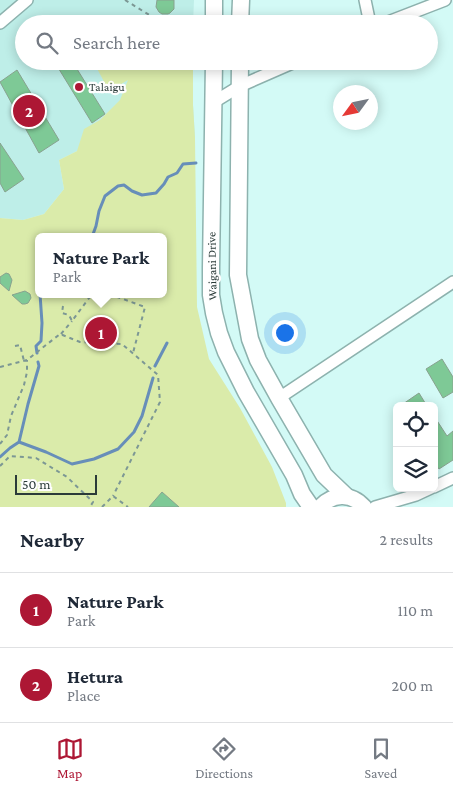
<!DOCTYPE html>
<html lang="en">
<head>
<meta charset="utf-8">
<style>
	:root { --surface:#fff; --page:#f2f2f3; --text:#1f2937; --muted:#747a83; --line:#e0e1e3; --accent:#ad1734 }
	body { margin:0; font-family:"Crimson Pro",serif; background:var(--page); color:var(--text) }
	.controls { position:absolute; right:15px; bottom:15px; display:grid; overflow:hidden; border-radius:8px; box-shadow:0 2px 12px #0003 }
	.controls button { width:45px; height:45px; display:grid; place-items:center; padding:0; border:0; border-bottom:1px solid var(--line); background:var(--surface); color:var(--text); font:25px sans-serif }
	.compass { position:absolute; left:333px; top:85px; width:45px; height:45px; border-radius:50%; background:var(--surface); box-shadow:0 2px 12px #0003; rotate:237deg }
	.scale { position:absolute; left:15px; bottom:12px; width:82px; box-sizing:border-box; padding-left:5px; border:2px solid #2b3b39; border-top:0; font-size:14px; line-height:18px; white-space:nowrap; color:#2b3b39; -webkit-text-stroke:4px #fefefe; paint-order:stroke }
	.you { position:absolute; left:284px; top:332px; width:18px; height:18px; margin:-12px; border:4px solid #fff; border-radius:50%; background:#1a73e8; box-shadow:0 0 0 8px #1a73e833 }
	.badge { display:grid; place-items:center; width:32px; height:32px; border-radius:50%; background:var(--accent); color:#fff; font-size:16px; font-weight:700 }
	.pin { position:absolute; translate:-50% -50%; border:2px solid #fff; box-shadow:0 1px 5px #0006 }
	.popup { position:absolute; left:35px; top:233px; width:132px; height:65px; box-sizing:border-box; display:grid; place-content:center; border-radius:8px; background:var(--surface); filter:drop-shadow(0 1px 4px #0005); font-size:16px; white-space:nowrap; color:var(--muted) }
	.popup b { font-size:19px; color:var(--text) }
	.popup::after { content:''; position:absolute; left:50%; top:100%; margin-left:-10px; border:10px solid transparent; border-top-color:var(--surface) }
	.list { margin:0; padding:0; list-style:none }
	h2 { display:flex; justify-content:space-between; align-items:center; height:65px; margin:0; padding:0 20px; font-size:21px }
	h2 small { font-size:16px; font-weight:400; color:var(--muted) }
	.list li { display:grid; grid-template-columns:32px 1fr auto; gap:15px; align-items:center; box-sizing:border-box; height:75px; padding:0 20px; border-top:1px solid var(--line) }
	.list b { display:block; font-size:19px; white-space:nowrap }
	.list p { margin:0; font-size:16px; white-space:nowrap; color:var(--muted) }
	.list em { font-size:16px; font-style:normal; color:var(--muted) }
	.icon { flex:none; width:28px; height:28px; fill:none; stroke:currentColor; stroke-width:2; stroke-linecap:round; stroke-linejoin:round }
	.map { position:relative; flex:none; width:453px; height:507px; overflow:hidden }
	.search { position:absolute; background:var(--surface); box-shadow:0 2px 12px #0003; left:15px; right:15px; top:15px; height:55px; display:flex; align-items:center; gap:12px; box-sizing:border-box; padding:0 18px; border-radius:28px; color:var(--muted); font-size:19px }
	.sheet { height:215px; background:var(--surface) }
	nav { display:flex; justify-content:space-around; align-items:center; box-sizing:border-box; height:70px; border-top:1px solid var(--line); background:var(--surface); font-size:14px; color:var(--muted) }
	nav a { display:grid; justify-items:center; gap:2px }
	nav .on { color:var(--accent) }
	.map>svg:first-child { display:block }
	.built { fill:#beeee8 }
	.green { fill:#daebaa; fill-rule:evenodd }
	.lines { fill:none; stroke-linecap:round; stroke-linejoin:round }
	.stream { stroke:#678eb9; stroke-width:3 }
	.building { fill:#7ec996; stroke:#88a28f }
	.minor-casing { stroke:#8db2ae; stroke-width:14 }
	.major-casing { stroke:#8db2ae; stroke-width:18 }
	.highway-casing { stroke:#8db2ae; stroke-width:19 }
	.path { stroke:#7c9794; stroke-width:2; stroke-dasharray:4 4; stroke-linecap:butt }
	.minor { stroke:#fff; stroke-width:11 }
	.major { stroke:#fff; stroke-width:15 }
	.highway { stroke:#fff; stroke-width:16 }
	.poi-dot { fill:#ad1734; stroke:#fefefe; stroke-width:2 }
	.labels { text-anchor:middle; stroke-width:4.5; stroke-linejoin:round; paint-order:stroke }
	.poi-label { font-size:12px; fill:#2b3b39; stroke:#fefefe; text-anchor:start }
	.street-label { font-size:12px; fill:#2b3b39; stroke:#fefefe }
</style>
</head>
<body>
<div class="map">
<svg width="453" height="507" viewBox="0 0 453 507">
	<rect width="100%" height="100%" fill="#d3faf6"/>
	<path class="built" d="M0 0H194L193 24H24V61H193V105L195 138 113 133 59 160 64 189 44 214 23 220 0 218Z"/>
	<path class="green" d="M93 61H193V105L195 138 197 307 209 359 240 408 272 467 286 503V507H0V218L23 220 44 214 64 189 59 160 77 151 84 129 100 120 120 100 128 80 109 91ZM38 237H164V294H38Z"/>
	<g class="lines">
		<path class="stream" d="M92 237 96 226 99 211 105 196 118 186 124 185 132 191 142 195 156 193 164 184 168 177 177 173 183 164 196 163
			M37 353 36 346 41 341 42 323 40 294
			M155 366 167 343
			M19 442 46 452 72 464 94 459 118 449 134 432 142 416 153 378
			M0 457 10 448 19 442 28 404 39 366 38 362"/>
	</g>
	<path class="building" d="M157 0H174V9L170 13 168 14H162L159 12 156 7Z
		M54 61H72L105 114 92 123Z
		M17 70 59 140 39 153 0 82Z
		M0 143 24 179 5 192 0 183Z
		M6 273 9 274 12 280 9 291 0 283V277Z
		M25 291 30 294 31 298 28 303 25 304H22L12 295Z
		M442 359 453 377V392L443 398 426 369Z
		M419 393 427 406H400Z
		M434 416 447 436 453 431V460L439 469 434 462Z
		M162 492 179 507H149Z"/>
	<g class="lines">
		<defs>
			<path id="minor" d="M365 0 370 24
				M0 23 27 0
				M383 24 445 0
				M214 102 240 86 297 61
				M279 398 453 282
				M434 487 453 478
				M375 507 416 495 431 488"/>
			<path id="major" d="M320 507C332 494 351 492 364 507"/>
			<path id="highway" d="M214 24V0
				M240 24 241 0
				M214 61 211 268V295L214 313 219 333 226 352 246 392 294 475 302 494 311 507
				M240 61 238 275 250 339 258 360 279 398 324 475 346 496"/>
		</defs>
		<use href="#minor" class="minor-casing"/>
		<use href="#major" class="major-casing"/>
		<use href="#highway" class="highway-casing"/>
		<path class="path" d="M125 0 164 24
			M109 294 145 307 133 353
			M63 306 62 313 69 315 72 321 92 294
			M61 334 72 321
			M15 346 20 345 24 361
			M0 367 27 360 60 334 80 342 122 344 158 375 160 402 113 496
			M0 444 7 435 11 416 24 385 27 372V360
			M0 466 10 456 36 458 67 477 93 502 90 507
			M102 507 113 496 128 507"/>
		<use href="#minor" class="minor"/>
		<use href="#major" class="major"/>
		<use href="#highway" class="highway"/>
	</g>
	<circle class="poi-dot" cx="79" cy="87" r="5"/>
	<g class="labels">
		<g class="poi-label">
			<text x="89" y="91">Talaigu</text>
		</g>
		<g class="street-label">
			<text transform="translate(212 266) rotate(-91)" y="4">Waigani Drive</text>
		</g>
	</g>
</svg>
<div class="controls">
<button><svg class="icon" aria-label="locate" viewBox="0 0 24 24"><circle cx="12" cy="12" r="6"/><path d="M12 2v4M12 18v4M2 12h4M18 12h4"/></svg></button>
<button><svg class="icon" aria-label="layers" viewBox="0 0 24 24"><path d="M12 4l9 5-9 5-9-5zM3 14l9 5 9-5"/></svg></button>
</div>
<svg class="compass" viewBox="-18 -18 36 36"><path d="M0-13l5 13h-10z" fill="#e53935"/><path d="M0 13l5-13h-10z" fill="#747a83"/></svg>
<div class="scale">50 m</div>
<div class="you"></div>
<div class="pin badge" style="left:101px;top:333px">1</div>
<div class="popup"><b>Nature Park</b>Park</div>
<div class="pin badge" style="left:29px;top:111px">2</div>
<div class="search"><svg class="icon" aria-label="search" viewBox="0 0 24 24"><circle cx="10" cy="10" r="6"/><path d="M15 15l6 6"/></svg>Search here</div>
</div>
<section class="sheet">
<h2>Nearby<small>2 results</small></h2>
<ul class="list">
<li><span class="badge">1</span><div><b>Nature Park</b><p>Park</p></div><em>110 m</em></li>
<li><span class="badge">2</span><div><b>Hetura</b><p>Place</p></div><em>200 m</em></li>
</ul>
</section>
<nav>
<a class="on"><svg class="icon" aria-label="map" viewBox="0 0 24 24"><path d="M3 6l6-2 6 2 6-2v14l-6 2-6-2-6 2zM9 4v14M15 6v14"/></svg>Map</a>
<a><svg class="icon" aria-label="directions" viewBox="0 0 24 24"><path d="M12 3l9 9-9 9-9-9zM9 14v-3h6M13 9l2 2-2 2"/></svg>Directions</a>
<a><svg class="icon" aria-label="saved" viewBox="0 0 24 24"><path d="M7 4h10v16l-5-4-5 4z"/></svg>Saved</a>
</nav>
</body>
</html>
